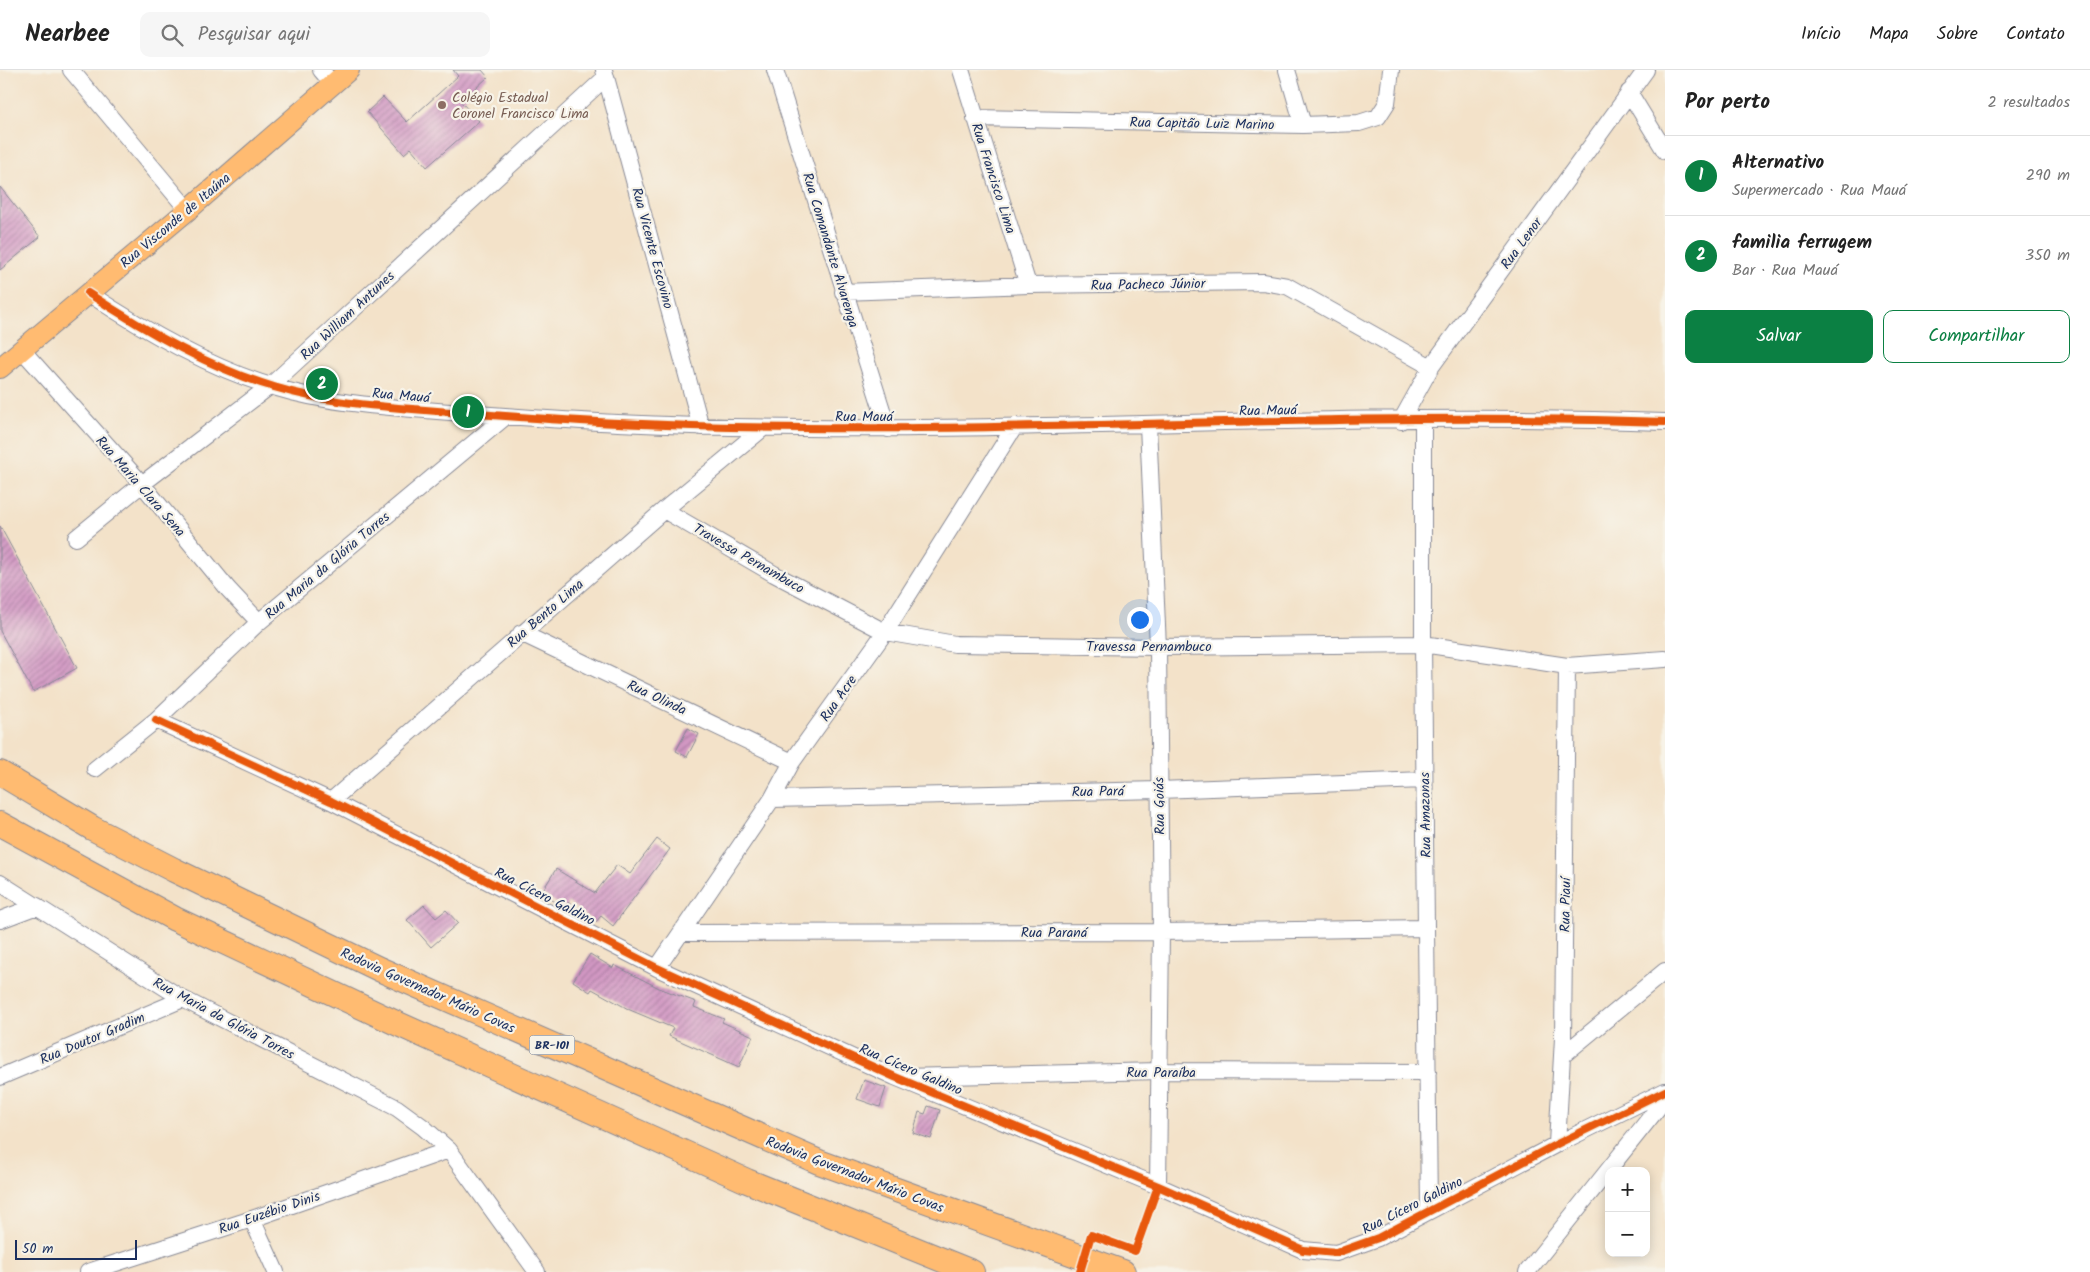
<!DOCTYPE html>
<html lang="pt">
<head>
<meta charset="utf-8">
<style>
	:root { --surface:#fff; --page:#f6f6f6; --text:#222; --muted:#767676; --line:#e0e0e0; --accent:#0b8043 }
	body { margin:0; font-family:Kalam,sans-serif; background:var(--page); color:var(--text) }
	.controls { position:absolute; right:15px; bottom:15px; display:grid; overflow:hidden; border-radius:10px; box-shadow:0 2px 12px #0003 }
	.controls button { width:45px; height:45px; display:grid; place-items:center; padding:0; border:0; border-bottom:1px solid var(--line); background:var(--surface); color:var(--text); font:25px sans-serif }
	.scale { position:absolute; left:15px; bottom:12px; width:122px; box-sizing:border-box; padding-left:5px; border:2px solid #1b2f5e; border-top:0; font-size:14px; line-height:18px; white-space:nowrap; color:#1b2f5e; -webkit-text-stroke:4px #f7f3e8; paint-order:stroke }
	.you { position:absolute; left:1139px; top:549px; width:18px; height:18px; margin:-12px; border:4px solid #fff; border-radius:50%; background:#1a73e8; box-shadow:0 0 0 8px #1a73e833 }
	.badge { display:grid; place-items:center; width:32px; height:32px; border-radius:50%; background:var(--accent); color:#fff; font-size:16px; font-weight:700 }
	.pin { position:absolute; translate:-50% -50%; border:2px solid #fff; box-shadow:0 1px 5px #0006 }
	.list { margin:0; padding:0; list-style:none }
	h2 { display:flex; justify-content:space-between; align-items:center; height:65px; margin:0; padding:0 20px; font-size:21px }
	h2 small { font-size:16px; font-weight:400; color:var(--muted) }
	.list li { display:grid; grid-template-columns:32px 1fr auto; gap:15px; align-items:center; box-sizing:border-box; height:80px; padding:0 20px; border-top:1px solid var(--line) }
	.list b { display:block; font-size:19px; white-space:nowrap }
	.list p { margin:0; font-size:16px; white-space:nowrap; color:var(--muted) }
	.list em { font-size:16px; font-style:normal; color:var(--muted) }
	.actions { display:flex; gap:10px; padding:15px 20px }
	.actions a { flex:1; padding:11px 0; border:1px solid var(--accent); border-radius:10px; text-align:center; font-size:18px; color:var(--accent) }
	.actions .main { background:var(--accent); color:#fff }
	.icon { flex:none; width:28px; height:28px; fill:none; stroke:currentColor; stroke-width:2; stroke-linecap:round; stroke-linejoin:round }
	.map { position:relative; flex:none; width:1665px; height:1202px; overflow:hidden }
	header { display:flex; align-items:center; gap:30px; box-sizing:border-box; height:70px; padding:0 25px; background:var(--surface); border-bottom:1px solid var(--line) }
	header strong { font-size:24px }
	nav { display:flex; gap:28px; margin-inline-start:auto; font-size:18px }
	.search { width:350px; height:45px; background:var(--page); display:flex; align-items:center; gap:12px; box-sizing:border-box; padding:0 18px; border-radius:10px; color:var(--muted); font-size:19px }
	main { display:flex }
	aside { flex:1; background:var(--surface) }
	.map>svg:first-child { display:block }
	.building { fill:url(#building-hatch) }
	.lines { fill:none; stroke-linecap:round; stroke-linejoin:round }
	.minor-casing { stroke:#878894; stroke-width:18 }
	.major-casing { stroke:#878894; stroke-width:22 }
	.highway-casing { stroke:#878894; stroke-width:26 }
	.minor { stroke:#fff; stroke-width:16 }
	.major { stroke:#ffbb71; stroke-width:20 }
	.highway { stroke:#ffbb71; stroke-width:24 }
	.cycleway-casing { stroke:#f7f3e8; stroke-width:11 }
	.cycleway { stroke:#e8590c; stroke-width:8 }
	.education-dot { fill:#8d6e63; stroke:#f7f3e8; stroke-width:2 }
	.labels { text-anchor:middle; stroke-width:4.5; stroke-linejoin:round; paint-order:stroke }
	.shield { fill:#f7f3e8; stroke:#5d6a87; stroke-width:1 }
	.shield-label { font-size:12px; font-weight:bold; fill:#1b2f5e }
	.education-label { font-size:14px; fill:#785e54; stroke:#f7f3e8; text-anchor:start }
	.street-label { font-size:14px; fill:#1b2f5e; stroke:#f7f3e8 }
</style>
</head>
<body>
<header>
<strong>Nearbee</strong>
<div class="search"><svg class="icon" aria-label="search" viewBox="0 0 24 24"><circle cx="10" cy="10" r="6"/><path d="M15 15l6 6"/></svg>Pesquisar aqui</div>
<nav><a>Início</a><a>Mapa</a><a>Sobre</a><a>Contato</a></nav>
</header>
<main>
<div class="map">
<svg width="1665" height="1202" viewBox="0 0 1665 1202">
	<defs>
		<pattern id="building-hatch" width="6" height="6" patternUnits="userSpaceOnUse" patternTransform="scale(1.25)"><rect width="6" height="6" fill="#d298c3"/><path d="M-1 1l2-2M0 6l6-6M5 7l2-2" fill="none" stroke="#aa7ca2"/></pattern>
	</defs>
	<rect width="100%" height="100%" fill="#f7f3e8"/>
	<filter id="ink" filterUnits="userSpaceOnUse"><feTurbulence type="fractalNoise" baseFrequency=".02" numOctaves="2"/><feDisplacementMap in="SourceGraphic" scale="10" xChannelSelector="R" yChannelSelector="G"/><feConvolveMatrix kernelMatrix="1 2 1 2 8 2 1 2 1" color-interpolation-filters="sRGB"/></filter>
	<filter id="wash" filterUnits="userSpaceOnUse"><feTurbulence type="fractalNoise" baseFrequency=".0096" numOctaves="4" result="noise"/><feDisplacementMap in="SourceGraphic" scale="20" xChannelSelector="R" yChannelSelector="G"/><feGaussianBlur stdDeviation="1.12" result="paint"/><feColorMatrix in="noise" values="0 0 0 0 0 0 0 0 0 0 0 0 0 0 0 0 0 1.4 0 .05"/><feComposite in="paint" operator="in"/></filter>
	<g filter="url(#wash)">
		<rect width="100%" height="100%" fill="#f3e2c9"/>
		<g id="blocks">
			<path class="building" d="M453 0H482L488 7 461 32 479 51 427 97 411 78 404 84 367 42 383 27 407 52 458 6Z
				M0 117 40 167 0 200Z
				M0 456 77 598 33 622 0 561Z
				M688 658 699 664 687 687 676 681Z
				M657 769 670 779 613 856 601 846 595 853 569 832 565 838 541 823 556 799 595 823 617 795 630 804Z
				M424 835 436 848 446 840 458 853 431 877 407 850Z
				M590 884 613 898 614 895 659 918 696 932 694 937 724 949 722 952 753 966 739 997 669 966 673 958 630 940 592 919 590 922 573 911Z
				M864 1010 886 1018 880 1037 857 1029Z
				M928 1036 940 1040 931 1069 913 1063 919 1042 925 1044Z"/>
		</g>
	</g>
	<g filter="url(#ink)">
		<use href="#blocks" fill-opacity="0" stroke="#878894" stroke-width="1"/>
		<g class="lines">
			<defs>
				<path id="minor" d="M71 0 188 140
					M321 0 334 15
					M604 0 701 357
					M775 0 888 359
					M961 0 1028 215
					M1287 0 1303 55
					M1629 22 1665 81
					M975 48 1303 55 1359 53 1378 47 1387 33 1391 0
					M843 222 1028 215 1263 212 1287 216 1431 297
					M88 223C144 260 209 298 274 317 323 332 374 336 425 340 489 345 554 350 618 353 967 370 1316 339 1665 352
					M22 280 142 414 228 519 259 552
					M1423 349V574L1429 1141
					M1401 351 1431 297 1646 0
					M1148 355 1158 577 1161 862 1158 1116
					M664 440 774 504 885 562 955 574 1158 577 1423 574 1567 596 1665 589
					M76 468 142 414 270 316 606 7
					M521 563 792 692
					M156 650 331 731 657 898 895 1007 1158 1116 1303 1180 1336 1183 1378 1168 1557 1074 1665 1021
					M95 699 156 650 259 552 505 347
					M772 729 1159 720 1424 710
					M331 731 664 440 762 359
					M0 813 183 929 397 1038 423 1057 449 1080 537 1202
					M0 850 37 836
					M682 863 1161 862 1426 858
					M657 898 772 729 792 692 885 562 1015 356
					M1562 986 1665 901
					M0 1007 183 929
					M902 1007 1160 1001 1428 1002
					M1557 1074 1563 968 1567 596
					M252 1149 276 1202
					M88 1202 252 1149 449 1080
					M1527 1202 1665 1029"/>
				<path id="major" d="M0 298 188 140 349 0"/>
				<path id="highway" d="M0 703 92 758 174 800 379 899 819 1092 1123 1202
					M0 754 175 849 396 953 747 1111 972 1202"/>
			</defs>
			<use href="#minor" class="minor-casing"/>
			<use href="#major" class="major-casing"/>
			<use href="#highway" class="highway-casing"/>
			<use href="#minor" class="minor"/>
			<use href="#major" class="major"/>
			<use href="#highway" class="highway"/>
			<defs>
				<path id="cycleway" d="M88 223C144 260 209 298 274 317 323 332 374 336 425 340 489 345 554 350 618 353 967 370 1316 339 1665 352
					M156 650 331 731 657 898 895 1007 1158 1116 1303 1180 1336 1183 1378 1168 1557 1074 1665 1021
					M1080 1202 1091 1165 1135 1181 1158 1116"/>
			</defs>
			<use href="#cycleway" class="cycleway-casing"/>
			<use href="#cycleway" class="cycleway"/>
		</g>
	</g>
	<circle class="education-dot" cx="442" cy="35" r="5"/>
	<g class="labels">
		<rect class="shield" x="529.5" y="965.5" width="45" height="19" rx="4"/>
		<g class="shield-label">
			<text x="552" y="979">BR-101</text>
		</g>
		<g class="education-label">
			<text x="452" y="32">Colégio Estadual<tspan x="452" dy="16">Coronel Francisco Lima</tspan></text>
		</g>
		<g class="street-label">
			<text transform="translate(1202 53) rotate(1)" y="5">Rua Capitão Luiz Marino</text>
			<text transform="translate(994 108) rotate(72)" y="5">Rua Francisco Lima</text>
			<text transform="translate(175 150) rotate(-40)" y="5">Rua Visconde de Itaúna</text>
			<text transform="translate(1521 173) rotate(-54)" y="5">Rua Lenor</text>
			<text transform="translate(653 178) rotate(75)" y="5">Rua Vicente Escovino</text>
			<text transform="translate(831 180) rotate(73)" y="5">Rua Comandante Alvarenga</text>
			<text transform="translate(1148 214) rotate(-1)" y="5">Rua Pacheco Júnior</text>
			<text transform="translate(347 245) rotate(-43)" y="5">Rua William Antunes</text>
			<text transform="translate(401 325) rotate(5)" y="5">Rua Mauá</text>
			<text transform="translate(1268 340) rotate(-1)" y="5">Rua Mauá</text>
			<text x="864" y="351">Rua Mauá</text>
			<text transform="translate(141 416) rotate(49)" y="5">Rua Maria Clara Sena</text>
			<text transform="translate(749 488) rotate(30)" y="5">Travessa Pernambuco</text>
			<text transform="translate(327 495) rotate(-40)" y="5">Rua Maria da Glória Torres</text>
			<text transform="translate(545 543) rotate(-41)" y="5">Rua Bento Lima</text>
			<text x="1149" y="581">Travessa Pernambuco</text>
			<text transform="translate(657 627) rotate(25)" y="5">Rua Olinda</text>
			<text transform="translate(838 628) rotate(-55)" y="5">Rua Acre</text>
			<text transform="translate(1098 721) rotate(-1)" y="5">Rua Pará</text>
			<text transform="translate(1159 736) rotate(-91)" y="5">Rua Goiás</text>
			<text transform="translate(1425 745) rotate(-91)" y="5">Rua Amazonas</text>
			<text transform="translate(545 826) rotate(27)" y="5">Rua Cícero Galdino</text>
			<text transform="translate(1565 835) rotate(-89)" y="5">Rua Piauí</text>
			<text x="1054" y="867">Rua Paraná</text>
			<text transform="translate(428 920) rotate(24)" y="5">Rodovia Governador Mário Covas</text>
			<text transform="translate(224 948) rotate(28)" y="5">Rua Maria da Glória Torres</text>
			<text transform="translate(92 968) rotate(-23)" y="5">Rua Doutor Gradim</text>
			<text transform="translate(911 999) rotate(23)" y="5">Rua Cícero Galdino</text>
			<text x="1161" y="1007">Rua Paraíba</text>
			<text transform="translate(855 1104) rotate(21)" y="5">Rodovia Governador Mário Covas</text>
			<text transform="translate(1412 1135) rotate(-27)" y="5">Rua Cícero Galdino</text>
			<text transform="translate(269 1142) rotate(-19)" y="5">Rua Euzébio Dinis</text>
		</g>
	</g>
</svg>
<div class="controls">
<button>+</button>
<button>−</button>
</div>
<div class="scale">50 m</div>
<div class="you"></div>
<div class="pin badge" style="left:468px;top:342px">1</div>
<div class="pin badge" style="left:322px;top:314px">2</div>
</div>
<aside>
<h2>Por perto<small>2 resultados</small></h2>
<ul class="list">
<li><span class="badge">1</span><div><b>Alternativo</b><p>Supermercado · Rua Mauá</p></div><em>290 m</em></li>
<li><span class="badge">2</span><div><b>familia ferrugem</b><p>Bar · Rua Mauá</p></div><em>350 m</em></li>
</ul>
<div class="actions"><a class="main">Salvar</a><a>Compartilhar</a></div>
</aside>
</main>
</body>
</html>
